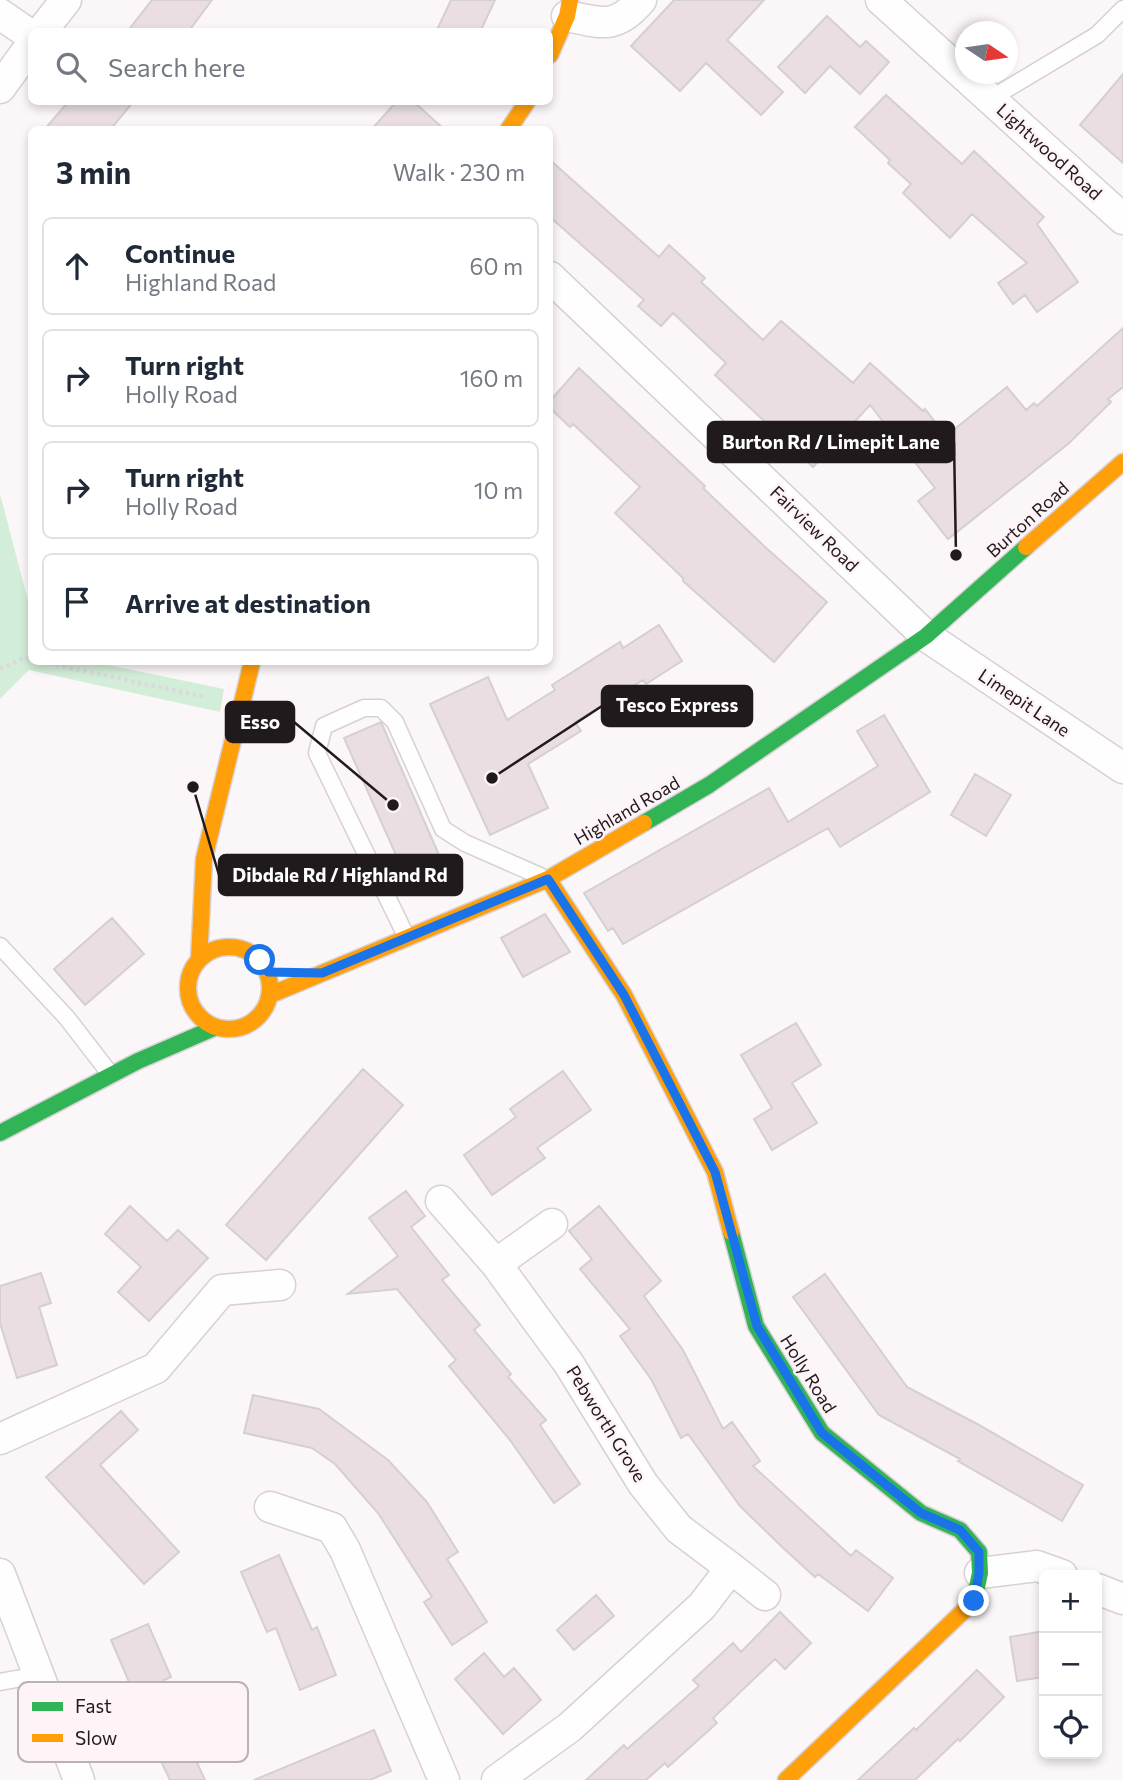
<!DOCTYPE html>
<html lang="en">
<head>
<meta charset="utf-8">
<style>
	:root { --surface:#fff; --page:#f6f6f7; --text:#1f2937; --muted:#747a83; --line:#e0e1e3 }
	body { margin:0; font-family:Commissioner,sans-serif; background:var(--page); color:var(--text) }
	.controls { position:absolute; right:21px; bottom:21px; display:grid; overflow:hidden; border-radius:10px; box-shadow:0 4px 10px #0003 }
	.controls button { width:63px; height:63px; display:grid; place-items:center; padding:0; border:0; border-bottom:2px solid var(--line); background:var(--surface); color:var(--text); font:35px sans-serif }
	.compass { position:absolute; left:955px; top:21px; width:63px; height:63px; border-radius:50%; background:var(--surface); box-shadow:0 4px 10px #0003; rotate:103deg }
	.stop { position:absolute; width:21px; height:21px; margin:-16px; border:5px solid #1a73e8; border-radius:50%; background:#fff }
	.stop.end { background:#1a73e8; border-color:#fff; box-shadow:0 2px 7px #0008 }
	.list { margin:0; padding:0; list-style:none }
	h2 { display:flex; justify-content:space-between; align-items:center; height:91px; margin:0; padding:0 28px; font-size:30px }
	h2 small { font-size:23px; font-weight:400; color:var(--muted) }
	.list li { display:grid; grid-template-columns:46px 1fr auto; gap:21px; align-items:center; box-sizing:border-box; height:98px; margin:0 14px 14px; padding:0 14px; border:2px solid var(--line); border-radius:10px }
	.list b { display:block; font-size:26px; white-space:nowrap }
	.list p { margin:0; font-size:23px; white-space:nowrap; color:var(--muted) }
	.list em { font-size:23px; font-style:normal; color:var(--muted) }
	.icon { flex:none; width:38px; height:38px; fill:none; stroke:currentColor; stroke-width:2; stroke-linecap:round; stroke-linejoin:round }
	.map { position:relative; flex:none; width:1123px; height:1780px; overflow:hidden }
	.search { position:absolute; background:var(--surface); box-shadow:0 4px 10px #0003; left:28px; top:28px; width:525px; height:77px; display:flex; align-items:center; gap:18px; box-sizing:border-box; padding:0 24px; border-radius:10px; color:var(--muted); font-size:26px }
	.panel { position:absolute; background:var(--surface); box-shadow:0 4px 10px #0003; left:28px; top:126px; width:525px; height:539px; border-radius:10px }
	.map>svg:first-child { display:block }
	.green { fill:#d3eed8 }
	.building { fill:#eadee3; stroke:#d4cfd1; stroke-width:2 }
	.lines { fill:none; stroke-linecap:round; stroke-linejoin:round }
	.lane-casing { stroke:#d7d1d3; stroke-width:19 }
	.street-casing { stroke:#d7d1d3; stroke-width:33 }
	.fast-casing { stroke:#d7d1d3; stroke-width:19 }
	.slow-casing { stroke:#d7d1d3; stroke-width:19 }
	.path { stroke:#dcd9da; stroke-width:4.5; stroke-dasharray:3.5 3.5; stroke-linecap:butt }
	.lane { stroke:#fefefe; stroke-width:16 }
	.street { stroke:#fefefe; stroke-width:30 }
	.fast { stroke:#30b455; stroke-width:16 }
	.slow { stroke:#ff9f0a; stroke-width:16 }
	.route { stroke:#1a73e8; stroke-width:9 }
	.labels { text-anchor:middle; stroke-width:5; stroke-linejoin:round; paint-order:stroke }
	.street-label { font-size:18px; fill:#201a1c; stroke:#fef3f7 }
	.key { fill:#fef3f7; stroke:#bbb2b5; stroke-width:2 }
	.key-label { font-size:19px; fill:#201a1c }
	.leader { fill:none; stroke:#201a1c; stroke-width:2.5 }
	.callout-dot { fill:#201a1c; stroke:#fef3f7; stroke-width:2.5 }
	.callout { fill:#201a1c; stroke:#201a1c; stroke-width:2.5 }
	.callout-label { font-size:19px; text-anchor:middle; font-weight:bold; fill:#fff }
</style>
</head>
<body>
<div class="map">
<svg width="1123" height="1780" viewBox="0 0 1123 1780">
	<rect width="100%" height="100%" fill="#fbf6f8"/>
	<path class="green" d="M0 494 31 612 32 662H94L224 689 220 712 29 670 0 699Z"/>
	<path class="building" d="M152 0H212L188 32H127Z
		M451 0H495L480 32H436Z
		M674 0H764L727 40 783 92 761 115 706 63 680 91 631 46Z
		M827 16 860 47 866 41 889 62 860 94 830 66 805 93 778 67Z
		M1123 74V163L1080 125Z
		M886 95 962 164 974 151 1044 217 1037 224 1078 282 1037 312 1025 295 1013 304 998 283 1027 263 972 214 950 238 903 193 911 184 888 163 890 160 855 127Z
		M68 102H133L110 130H44Z
		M396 102H414L445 130H371Z
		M550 160 659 257 669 245 705 278 701 282 763 340 781 321 853 383 870 363 923 411 925 409 946 436 1007 387 1026 410 1034 403 1037 406 1123 328V387L1108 399 1111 402 1068 444 948 539 918 501 935 488 870 405 813 467 715 375 726 363 673 313 661 326 638 306 644 300 550 217Z
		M579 368 705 486 703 488 764 546 827 602 774 662 683 581V578L615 513 640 487 573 424 570 427 550 408V401Z
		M659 625 682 661 646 684 643 680 575 722 581 731 528 764 548 808 490 835 430 704 488 677 507 720 555 690 552 685 620 642 623 648Z
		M884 715 930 792 840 847 828 828 623 944 613 928 608 931 584 893 769 788 788 822 878 766 857 731Z
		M381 722 439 855 403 871 344 738Z
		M975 774 1011 795 986 836 951 815Z
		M545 914 570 952 523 977 501 938Z
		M112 918 144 954 85 1005 54 969Z
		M796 1023 821 1065 792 1083 817 1123 772 1150 754 1119 772 1108 741 1055Z
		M363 1069 403 1105 266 1260 226 1225Z
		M563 1071 591 1110 537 1148 545 1158 492 1195 464 1155 516 1117 510 1109Z
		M406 1191 425 1216 411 1227 449 1275 442 1280 480 1325 474 1330 511 1374 508 1377 546 1420 540 1425 580 1484 554 1503 510 1440 449 1366 456 1360 397 1289 348 1294 398 1256 369 1218Z
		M130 1206 167 1241 178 1230 208 1258 149 1321 118 1292 141 1267 105 1234Z
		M599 1206 661 1281 644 1296 683 1350 723 1429 732 1422 760 1461 753 1466 851 1556 856 1550 893 1578 868 1611 818 1574 815 1577 781 1546 740 1506 688 1434 681 1438 651 1379 620 1336 630 1329 580 1269 592 1259 569 1231Z
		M41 1273 51 1303 39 1307 57 1365 17 1378 0 1323V1286Z
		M825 1274 907 1387 979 1425 1083 1485 1062 1521 958 1461 960 1459 879 1415 793 1297Z
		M253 1395 319 1409 388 1460 427 1502 458 1552 447 1559 487 1622 452 1645 424 1602 432 1597 378 1513 335 1464 312 1448 244 1433Z
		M121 1411 138 1430 100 1465 179 1552 144 1584 46 1477Z
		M279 1555 312 1630 317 1627 336 1675 300 1690 276 1628 267 1632 241 1572Z
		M596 1595 614 1616 574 1650 557 1630Z
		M780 1612 811 1643 785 1669 775 1659 713 1718 717 1723 668 1767 665 1763 646 1780H586L624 1745 627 1749 699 1686 693 1680 733 1643 741 1652Z
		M148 1624 171 1677 164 1680 190 1735 185 1737 205 1780H170L135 1707 139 1705 111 1640Z
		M1044 1631V1677L1017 1681 1010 1637Z
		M484 1653 504 1677 514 1668 541 1700 503 1734 455 1679Z
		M977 1670 1004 1697 960 1741 958 1739 915 1780H858L914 1728 916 1730Z
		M374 1730 391 1771 370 1780H254Z"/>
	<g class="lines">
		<defs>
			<path id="lane" d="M990 99 1097 35 1123 9
				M407 938 317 753 324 726 364 708H381L395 722 443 829 465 843 540 876
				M0 946 67 1018 111 1075
				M0 1682 39 1675"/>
			<path id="street" d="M881 0 1123 219
				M0 14 32 36
				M567 16C601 23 616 30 641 0
				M41 32 66 0
				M0 88 32 44
				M550 277 926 636 1123 768
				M441 1201 496 1264 569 1364 643 1484 679 1529 731 1568 702 1606 570 1727 497 1780
				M496 1264 552 1224
				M0 1439 156 1368 222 1290 280 1285
				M270 1507 332 1528 345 1550 444 1780
				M731 1568 765 1595
				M980 1573 1037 1566 1062 1575
				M0 1574 79 1780
				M1097 1589 1123 1599"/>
			<path id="fast" d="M644 823 709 785 926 636 1026 547
				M0 1133 138 1061 214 1028
				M731 1232 756 1326 822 1433 921 1513 960 1530 979 1552 980 1573 975 1596"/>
			<path id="slow" d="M550 55 567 16 570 0
				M508 130 527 102
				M1026 547 1123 462
				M548 879 624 995 715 1172 731 1232
				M188 988a41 41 0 1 1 82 0a41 41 0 1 1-82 0Z
				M199 960 204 859 252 662
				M270 995 548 879 644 823
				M786 1780 974 1601 975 1596"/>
		</defs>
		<use href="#lane" class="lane-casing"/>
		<use href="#street" class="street-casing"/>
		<use href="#fast" class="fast-casing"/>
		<use href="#slow" class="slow-casing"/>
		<path class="path" d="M42 662 206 697
			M0 669 24 658 32 659"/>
		<use href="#lane" class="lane"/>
		<use href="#street" class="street"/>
		<use href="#fast" class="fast"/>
		<use href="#slow" class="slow"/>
	</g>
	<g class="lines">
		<path class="route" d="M260 960 268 972 322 973 548 879 624 995 715 1172 757 1326 822 1433 921 1513 960 1530 979 1552V1573L974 1601"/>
	</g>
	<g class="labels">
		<g class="street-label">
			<text transform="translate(1049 152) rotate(42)" y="6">Lightwood Road</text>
			<text transform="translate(1028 520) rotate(-42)" y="6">Burton Road</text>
			<text transform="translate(814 529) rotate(44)" y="6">Fairview Road</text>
			<text transform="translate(1024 703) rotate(34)" y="6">Limepit Lane</text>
			<text transform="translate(627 811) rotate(-30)" y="6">Highland Road</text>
			<text transform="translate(808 1374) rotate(58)" y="6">Holly Road</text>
			<text transform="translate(606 1424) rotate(58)" y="6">Pebworth Grove</text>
		</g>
	</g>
	<rect x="18" y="1682" width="230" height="80" rx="10" class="key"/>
	<rect x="32" y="1702" width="31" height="9" fill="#30b455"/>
	<rect x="32" y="1734" width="31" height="8" fill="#ff9f0a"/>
	<g class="key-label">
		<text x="75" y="1713">Fast</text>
		<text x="75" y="1745">Slow</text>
	</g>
	<path class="leader" d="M956 555L954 442M492 778L602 706M393 805L294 722M193 787L219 875"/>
	<g class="callout-dot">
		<circle cx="956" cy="555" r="7"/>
		<circle cx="492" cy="778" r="7"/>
		<circle cx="393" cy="805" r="7"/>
		<circle cx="193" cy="787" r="7"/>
	</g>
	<g class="callout">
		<rect x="708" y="422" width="246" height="40" rx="7"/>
		<rect x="602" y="686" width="150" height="40" rx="7"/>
		<rect x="226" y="702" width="68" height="40" rx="7"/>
		<rect x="219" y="855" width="243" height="40" rx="7"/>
	</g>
	<g class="callout-label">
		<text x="831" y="449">Burton Rd / Limepit Lane</text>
		<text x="677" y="712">Tesco Express</text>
		<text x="260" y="729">Esso</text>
		<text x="340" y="882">Dibdale Rd / Highland Rd</text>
	</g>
</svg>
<div class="controls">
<button>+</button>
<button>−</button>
<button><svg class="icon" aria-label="locate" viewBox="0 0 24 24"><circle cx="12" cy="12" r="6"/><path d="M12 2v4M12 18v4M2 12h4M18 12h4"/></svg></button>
</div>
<svg class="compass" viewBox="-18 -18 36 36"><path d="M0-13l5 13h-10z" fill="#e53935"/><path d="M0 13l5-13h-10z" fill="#747a83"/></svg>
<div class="stop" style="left:260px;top:960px"></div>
<div class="stop end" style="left:974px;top:1601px"></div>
<div class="search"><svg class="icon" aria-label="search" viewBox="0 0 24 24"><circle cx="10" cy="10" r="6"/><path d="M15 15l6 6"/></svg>Search here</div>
<section class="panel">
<h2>3 min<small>Walk · 230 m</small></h2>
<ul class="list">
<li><svg class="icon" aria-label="ahead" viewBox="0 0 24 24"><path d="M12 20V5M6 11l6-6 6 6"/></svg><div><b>Continue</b><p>Highland Road</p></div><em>60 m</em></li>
<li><svg class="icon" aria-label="right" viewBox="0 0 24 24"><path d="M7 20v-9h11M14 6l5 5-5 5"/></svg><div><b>Turn right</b><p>Holly Road</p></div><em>160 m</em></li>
<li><svg class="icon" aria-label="right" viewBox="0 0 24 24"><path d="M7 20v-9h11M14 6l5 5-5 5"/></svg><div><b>Turn right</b><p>Holly Road</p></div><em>10 m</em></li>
<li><svg class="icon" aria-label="arrive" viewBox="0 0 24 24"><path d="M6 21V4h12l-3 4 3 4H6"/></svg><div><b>Arrive at destination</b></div></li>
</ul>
</section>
</div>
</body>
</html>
